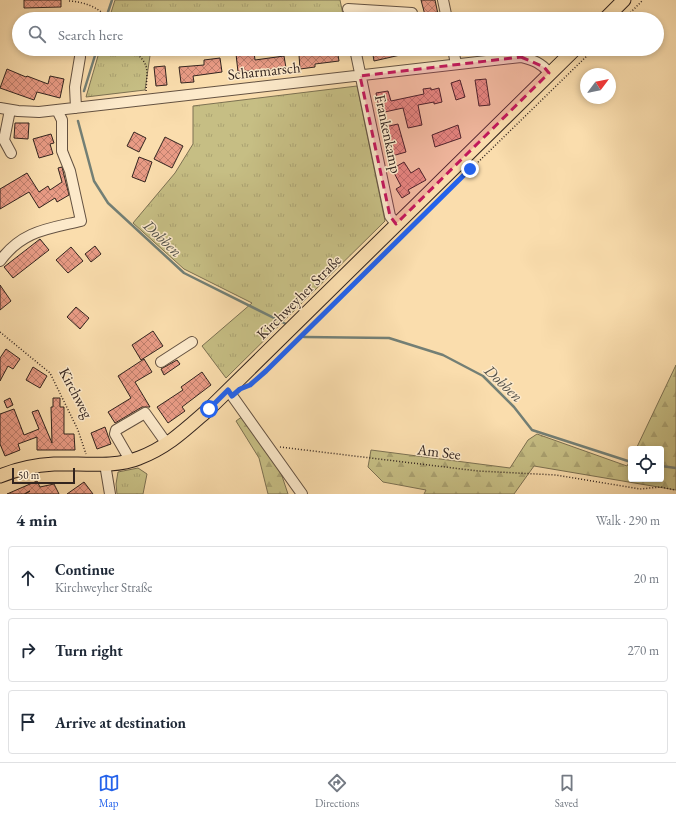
<!DOCTYPE html>
<html lang="en">
<head>
<meta charset="utf-8">
<style>
	:root { --surface:#fff; --page:#f2f2f3; --text:#1f2937; --muted:#747a83; --line:#e0e1e3; --accent:#2563eb }
	body { margin:0; font-family:"EB Garamond",serif; background:var(--page); color:var(--text) }
	.controls { position:absolute; right:12px; bottom:12px; display:grid; overflow:hidden; border-radius:4px; box-shadow:0 2px 6px #0003 }
	.controls button { width:36px; height:36px; display:grid; place-items:center; padding:0; border:0; border-bottom:1px solid var(--line); background:var(--surface); color:var(--text); font:20px sans-serif }
	.compass { position:absolute; left:580px; top:68px; width:36px; height:36px; border-radius:50%; background:var(--surface); box-shadow:0 2px 6px #0003; rotate:58deg }
	.scale { position:absolute; left:12px; bottom:10px; width:63px; box-sizing:border-box; padding-left:4px; border:2px solid #32241f; border-top:0; font-size:11px; line-height:14px; white-space:nowrap; color:#32241f; -webkit-text-stroke:3px #fce9ca; paint-order:stroke }
	.stop { position:absolute; width:12px; height:12px; margin:-9px; border:3px solid #2563eb; border-radius:50%; background:#fff }
	.stop.end { background:#2563eb; border-color:#fff; box-shadow:0 1px 4px #0008 }
	.list { margin:0; padding:0; list-style:none }
	h2 { display:flex; justify-content:space-between; align-items:center; height:52px; margin:0; padding:0 16px; font-size:17px }
	h2 small { font-size:13px; font-weight:400; color:var(--muted) }
	.list li { display:grid; grid-template-columns:26px 1fr auto; gap:12px; align-items:center; box-sizing:border-box; height:64px; margin:0 8px 8px; padding:0 8px; border:1px solid var(--line); border-radius:4px }
	.list b { display:block; font-size:15px; white-space:nowrap }
	.list p { margin:0; font-size:13px; white-space:nowrap; color:var(--muted) }
	.list em { font-size:13px; font-style:normal; color:var(--muted) }
	.icon { flex:none; width:22px; height:22px; fill:none; stroke:currentColor; stroke-width:2; stroke-linecap:round; stroke-linejoin:round }
	.map { position:relative; flex:none; width:676px; height:494px; overflow:hidden }
	.search { position:absolute; background:var(--surface); box-shadow:0 2px 6px #0003; left:12px; right:12px; top:12px; height:44px; display:flex; align-items:center; gap:10px; box-sizing:border-box; padding:0 14px; border-radius:22px; color:var(--muted); font-size:15px }
	.sheet { height:268px; background:var(--surface) }
	nav { display:flex; justify-content:space-around; align-items:center; box-sizing:border-box; height:56px; border-top:1px solid var(--line); background:var(--surface); font-size:11px; color:var(--muted) }
	nav a { display:grid; justify-items:center; gap:2px }
	nav .on { color:var(--accent) }
	.map>svg:first-child { display:block }
	.grass { fill:url(#grass-tufts); stroke:#7c7152 }
	.forest { fill:url(#forest-firs); stroke:#7c7152 }
	.lines { fill:none; stroke-linecap:round; stroke-linejoin:round }
	.stream { stroke:#737f75; stroke-width:2.5 }
	.building { fill:url(#building-cross-hatch); stroke:#32241f }
	.minor-casing { stroke:#645242; stroke-width:12 }
	.major-casing { stroke:#32241f; stroke-width:15 }
	.path { stroke:#32241f; stroke-width:1.5; stroke-dasharray:1 2; stroke-linecap:butt }
	.minor { stroke:#fce9ca; stroke-width:10 }
	.major { stroke:#faddad; stroke-width:13 }
	.route { stroke:#2563eb; stroke-width:5 }
	.marked { fill:#c2185b; fill-opacity:0.2; stroke:#c2185b; stroke-width:3; stroke-dasharray:8 5; stroke-linejoin:round }
	.labels { text-anchor:middle; stroke-width:3; stroke-linejoin:round; paint-order:stroke }
	.street-label { font-size:15px; fill:#32241f; stroke:#fce9ca }
	.water-label { font-size:16px; font-style:italic; fill:#52514a; stroke:#fce9ca }
</style>
</head>
<body>
<div class="map">
<svg width="676" height="494" viewBox="0 0 676 494">
	<defs>
		<pattern id="grass-tufts" width="24" height="20" patternUnits="userSpaceOnUse"><rect width="24" height="20" fill="#c6be84"/><path d="M3 7l-1-3M5 7V3M7 7l1-3M15 17l-1-3M17 17v-4M19 17l1-3" fill="none" stroke="#aba372"/></pattern>
		<pattern id="forest-firs" width="22" height="20" patternUnits="userSpaceOnUse"><rect width="22" height="20" fill="#c6be84"/><path d="M5 1l3.5 6h-7zM16 11l3.5 6h-7z" fill="#aba372"/></pattern>
		<pattern id="building-cross-hatch" width="8" height="8" patternUnits="userSpaceOnUse"><rect width="8" height="8" fill="#e99b85"/><path d="M0 0l8 8M0 8l8-8" fill="none" stroke="#bd7e6c"/></pattern>
	</defs>
	<rect width="100%" height="100%" fill="#faddad"/>
	<filter id="stains"><feTurbulence type="fractalNoise" baseFrequency=".005" numOctaves="4"/><feColorMatrix values="0 0 0 0 .2 0 0 0 0 .09 0 0 0 0 .02 0 0 0 .5 -.17"/></filter>
	<radialGradient id="worn" r=".72"><stop offset=".6" stop-color="#630" stop-opacity="0"/><stop offset="1" stop-color="#630" stop-opacity=".3"/></radialGradient>
	<path class="grass" d="M115 0H340L344 19H109Z
		M100 49H151L145 90 86 97Z
		M357 86 385 221 226 378 202 346 252 303 184 269 133 223 175 173 193 144V106Z
		M138 468 147 474 143 494H117L116 484 118 472Z"/>
	<path class="forest" d="M676 365V490L534 466 514 494H424L426 490 383 482 368 467 371 450 510 468 528 440 537 434 627 466 631 459V479H661V449H636Z
		M243 416 279 467 288 494H268L259 458 236 421Z"/>
	<g class="lines">
		<path class="stream" d="M108 12 112 0
			M84 91 97 49
			M78 121 94 181 108 203 184 273 286 324
			M304 337 389 338 443 355 483 376 514 407 532 430 631 462
			M661 466 676 468"/>
	</g>
	<path class="building" d="M24 0H61V7L24 8Z
		M421 0H435L439 19H426Z
		M321 49H337L339 61 315 64V67L300 69 299 55 321 52Z
		M372 49H409V53L374 61Z
		M254 52 255 60 284 56 286 68 238 72 236 54Z
		M220 58 222 72 193 76 194 82 181 83 179 67 204 65V60Z
		M165 66 167 85 156 86 154 67Z
		M7 69 26 77 27 76 48 84 50 76 64 79 60 98 37 92 34 100 0 88Z
		M486 79 490 105 479 106 475 80Z
		M460 80 465 97 456 100 451 83Z
		M431 88V90L439 88 442 102 434 104V102L418 105 422 125 408 128 403 108 380 113 376 93 388 91 391 101 424 94 423 89Z
		M15 123H29L28 139 14 138Z
		M398 124 406 152 392 156 385 127Z
		M458 125 461 138 435 147 432 135Z
		M134 132 146 138 139 152 127 146Z
		M51 134 54 143 50 144 53 154 39 158 33 139Z
		M165 137 183 146 172 168 154 159Z
		M139 157 152 162 145 182 132 177Z
		M404 162 411 173 419 168 426 180 408 190 410 193 402 198 396 189 401 186 392 169Z
		M62 167 69 195 57 202 55 198 39 208 29 192 0 209V189L27 173 39 192 48 186 50 190 62 182 58 168Z
		M40 239 49 250 13 278 4 267Z
		M95 246 101 254 91 262 85 254Z
		M71 247 83 261 68 273 56 260Z
		M0 285 11 301 0 310Z
		M76 307 89 318 80 329 67 317Z
		M153 331 163 346 141 360 132 345Z
		M6 349 20 359 13 369 8 366 0 381V358Z
		M144 359 152 372 135 382 150 407H142L115 423 108 412 131 398 118 376Z
		M177 360 180 364 164 375 161 369Z
		M33 367 47 376 40 388 26 380Z
		M202 372 211 385 182 407 185 411 168 423 157 407 183 390 181 387Z
		M10 398 13 405 7 408 4 401Z
		M53 398H60V407H64V434H74L75 450H37V437L18 444 20 450 5 456 0 444V414L14 409 24 435 39 429 32 412 38 410 52 443 51 407H53Z
		M105 427 111 444 97 449 91 433Z
		M37 481 40 487 54 484 59 494H25L30 491 24 494H7Z
		M84 482 93 494H67Z"/>
	<g class="lines">
		<defs>
			<path id="minor" d="M443 0 447 19
				M348 9 412 13
				M355 49 390 216 396 224
				M453 49 456 64
				M0 108 18 111 39 112 521 57C533 60 542 63 549 73
				M76 108 75 87 80 57
				M10 110 4 140 11 153
				M0 261C22 231 47 229 81 221L70 171 62 151V120L57 110
				M161 362 192 342
				M228 390 302 494
				M130 460 115 434 116 430 145 413 167 444
				M105 464 110 494"/>
			<path id="major" d="M605 19 624 0
				M0 476C17 469 35 465 54 464 80 463 115 468 139 458 168 447 186 429 209 409L575 49"/>
		</defs>
		<use href="#minor" class="minor-casing"/>
		<use href="#major" class="major-casing"/>
		<path class="path" d="M69 1C85 2 98 7 109 19
			M624 19 643 0
			M130 49C151 63 147 69 146 92
			M535 51 551 49
			M0 332 50 373 78 430 86 454
			M248 386 266 371 306 330 594 49
			M280 447 478 471 556 475 640 489 661 487 675 490"/>
		<use href="#minor" class="minor"/>
		<use href="#major" class="major"/>
	</g>
	<g class="lines">
		<path class="route" d="M209 409 228 390 232 396 240 389 250 385 266 371 470 169"/>
	</g>
	<path class="marked" d="M521 57 544 67 549 73 396 224 390 216 360 76Z"/>
	<g class="labels">
		<g class="street-label">
			<text transform="translate(264 71) rotate(-6)" y="5">Scharmarsch</text>
			<text transform="translate(388 134) rotate(78)" y="5">Frankenkamp</text>
			<text transform="translate(299 297) rotate(-45)" y="5">Kirchweyher Straße</text>
			<text transform="translate(76 393) rotate(62)" y="5">Kirchweg</text>
			<text transform="translate(439 452) rotate(7)" y="5">Am See</text>
		</g>
		<g class="water-label">
			<text transform="translate(163 238) rotate(43)" y="6">Dobben</text>
			<text transform="translate(504 383) rotate(43)" y="6">Dobben</text>
		</g>
	</g>
	<rect width="100%" height="100%" filter="url(#stains)"/>
	<rect width="100%" height="100%" fill="url(#worn)"/>
</svg>
<div class="controls">
<button><svg class="icon" aria-label="locate" viewBox="0 0 24 24"><circle cx="12" cy="12" r="6"/><path d="M12 2v4M12 18v4M2 12h4M18 12h4"/></svg></button>
</div>
<svg class="compass" viewBox="-18 -18 36 36"><path d="M0-13l5 13h-10z" fill="#e53935"/><path d="M0 13l5-13h-10z" fill="#747a83"/></svg>
<div class="scale">50 m</div>
<div class="stop" style="left:209px;top:409px"></div>
<div class="stop end" style="left:470px;top:169px"></div>
<div class="search"><svg class="icon" aria-label="search" viewBox="0 0 24 24"><circle cx="10" cy="10" r="6"/><path d="M15 15l6 6"/></svg>Search here</div>
</div>
<section class="sheet">
<h2>4 min<small>Walk · 290 m</small></h2>
<ul class="list">
<li><svg class="icon" aria-label="ahead" viewBox="0 0 24 24"><path d="M12 20V5M6 11l6-6 6 6"/></svg><div><b>Continue</b><p>Kirchweyher Straße</p></div><em>20 m</em></li>
<li><svg class="icon" aria-label="right" viewBox="0 0 24 24"><path d="M7 20v-9h11M14 6l5 5-5 5"/></svg><div><b>Turn right</b></div><em>270 m</em></li>
<li><svg class="icon" aria-label="arrive" viewBox="0 0 24 24"><path d="M6 21V4h12l-3 4 3 4H6"/></svg><div><b>Arrive at destination</b></div></li>
</ul>
</section>
<nav>
<a class="on"><svg class="icon" aria-label="map" viewBox="0 0 24 24"><path d="M3 6l6-2 6 2 6-2v14l-6 2-6-2-6 2zM9 4v14M15 6v14"/></svg>Map</a>
<a><svg class="icon" aria-label="directions" viewBox="0 0 24 24"><path d="M12 3l9 9-9 9-9-9zM9 14v-3h6M13 9l2 2-2 2"/></svg>Directions</a>
<a><svg class="icon" aria-label="saved" viewBox="0 0 24 24"><path d="M7 4h10v16l-5-4-5 4z"/></svg>Saved</a>
</nav>
</body>
</html>
